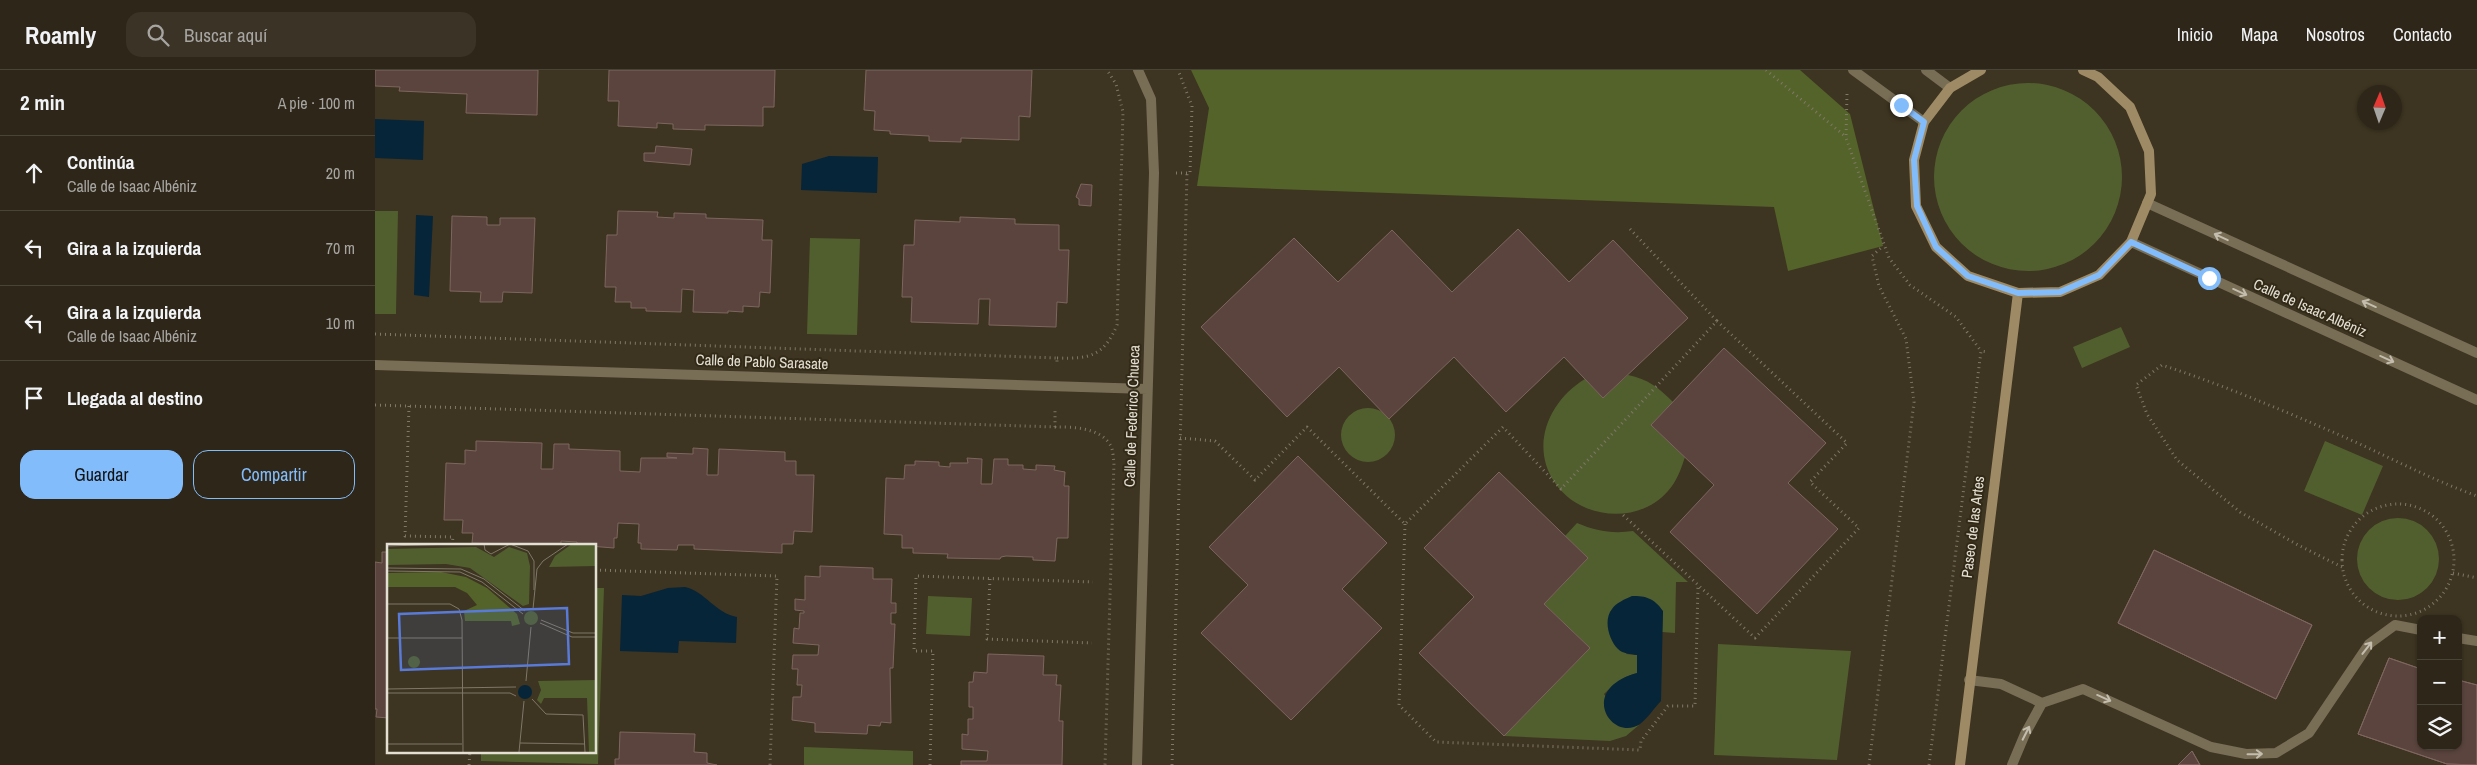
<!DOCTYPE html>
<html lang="es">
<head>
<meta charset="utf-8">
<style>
	:root { --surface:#2e2719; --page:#3a3326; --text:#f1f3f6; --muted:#a7a5a2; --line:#494438; --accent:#83bcfb }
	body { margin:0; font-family:"Archivo Narrow",sans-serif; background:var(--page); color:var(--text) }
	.controls { position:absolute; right:15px; bottom:15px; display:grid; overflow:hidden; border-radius:10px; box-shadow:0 1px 4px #0004 }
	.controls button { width:45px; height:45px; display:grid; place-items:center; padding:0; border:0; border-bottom:1px solid var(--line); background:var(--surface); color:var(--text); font:25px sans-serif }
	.compass { position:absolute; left:1982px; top:15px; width:45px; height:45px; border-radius:50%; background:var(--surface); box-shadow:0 1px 4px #0004; rotate:2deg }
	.stop { position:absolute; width:15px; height:15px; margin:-11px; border:4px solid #83bcfb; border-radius:50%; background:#fff }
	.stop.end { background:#83bcfb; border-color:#fff; box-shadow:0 1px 5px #0008 }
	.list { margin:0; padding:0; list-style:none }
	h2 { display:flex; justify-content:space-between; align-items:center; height:65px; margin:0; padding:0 20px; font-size:21px }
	h2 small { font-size:16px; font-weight:400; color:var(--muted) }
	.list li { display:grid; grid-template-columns:32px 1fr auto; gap:15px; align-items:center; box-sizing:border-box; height:75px; padding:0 20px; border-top:1px solid var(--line) }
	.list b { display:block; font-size:19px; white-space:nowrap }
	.list p { margin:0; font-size:16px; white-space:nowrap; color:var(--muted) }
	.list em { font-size:16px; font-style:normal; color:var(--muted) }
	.actions { display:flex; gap:10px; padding:15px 20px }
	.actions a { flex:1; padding:11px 0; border:1px solid var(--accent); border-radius:15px; text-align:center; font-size:18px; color:var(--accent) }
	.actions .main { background:var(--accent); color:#111 }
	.icon { flex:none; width:28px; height:28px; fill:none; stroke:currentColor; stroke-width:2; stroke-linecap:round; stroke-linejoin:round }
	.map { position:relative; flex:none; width:2102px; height:695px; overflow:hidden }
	header { display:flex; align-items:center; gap:30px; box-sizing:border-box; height:70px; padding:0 25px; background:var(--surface); border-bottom:1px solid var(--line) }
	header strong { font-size:24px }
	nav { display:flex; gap:28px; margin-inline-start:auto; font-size:18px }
	.search { width:350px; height:45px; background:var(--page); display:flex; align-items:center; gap:12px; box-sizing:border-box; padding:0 18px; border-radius:15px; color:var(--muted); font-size:19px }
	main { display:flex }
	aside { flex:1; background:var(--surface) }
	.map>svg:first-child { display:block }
	.green { fill:#515f2f }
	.forest { fill:#536329 }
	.water { fill:#062538 }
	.building { fill:#5b443e; stroke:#7e665f }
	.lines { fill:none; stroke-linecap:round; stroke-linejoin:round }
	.path { stroke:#807868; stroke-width:3; stroke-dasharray:1 4; stroke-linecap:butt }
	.lane { stroke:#786d55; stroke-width:10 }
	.street { stroke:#786d55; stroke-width:10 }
	.secondary { stroke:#9e8b65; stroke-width:10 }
	.oneway { stroke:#c4bdad }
	.route { stroke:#83bcfb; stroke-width:6 }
	.labels { text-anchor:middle; stroke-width:4; stroke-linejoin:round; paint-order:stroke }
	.street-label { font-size:15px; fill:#e4dfd3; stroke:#322a17 }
	.inset-road { fill:none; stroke:#807868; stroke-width:1 }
	.view { fill:#597ad6; fill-opacity:0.15; stroke:#597ad6; stroke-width:2.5 }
	.inset-edge { fill:none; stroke:#e4dfd3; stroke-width:2.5 }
</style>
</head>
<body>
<header>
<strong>Roamly</strong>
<div class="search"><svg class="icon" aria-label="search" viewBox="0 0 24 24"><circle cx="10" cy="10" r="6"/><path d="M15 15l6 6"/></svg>Buscar aquí</div>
<nav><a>Inicio</a><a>Mapa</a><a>Nosotros</a><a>Contacto</a></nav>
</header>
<main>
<aside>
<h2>2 min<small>A pie · 100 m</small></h2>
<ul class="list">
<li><svg class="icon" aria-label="ahead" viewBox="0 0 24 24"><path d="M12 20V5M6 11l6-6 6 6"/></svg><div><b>Continúa</b><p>Calle de Isaac Albéniz</p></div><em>20 m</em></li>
<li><svg class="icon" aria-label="left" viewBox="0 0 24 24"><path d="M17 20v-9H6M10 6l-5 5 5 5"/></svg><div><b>Gira a la izquierda</b></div><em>70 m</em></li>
<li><svg class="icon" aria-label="left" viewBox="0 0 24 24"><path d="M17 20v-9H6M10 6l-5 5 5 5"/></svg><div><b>Gira a la izquierda</b><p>Calle de Isaac Albéniz</p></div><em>10 m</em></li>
<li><svg class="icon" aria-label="arrive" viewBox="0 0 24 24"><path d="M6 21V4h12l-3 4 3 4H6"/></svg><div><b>Llegada al destino</b></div></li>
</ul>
<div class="actions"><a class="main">Guardar</a><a>Compartir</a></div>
</aside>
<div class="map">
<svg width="2102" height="695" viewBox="0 0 2102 695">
	<rect width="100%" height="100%" fill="#3d3421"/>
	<path class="green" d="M1559 107a94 94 0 1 1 188 0a94 94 0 1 1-188 0Z
		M0 141H23L21 244H0Z
		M435 168 485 169 482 265 432 264Z
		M1746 257 1755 277 1707 298 1698 277Z
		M1253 305C1273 309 1284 318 1298 332L1276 355 1310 387C1306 399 1302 411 1293 421 1264 455 1205 450 1180 413 1154 375 1175 330 1210 309L1228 328Z
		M966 365a27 27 0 1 1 54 0a27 27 0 1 1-54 0Z
		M1950 371 2008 396 1987 445 1929 421Z
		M1982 489a41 41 0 1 1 82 0a41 41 0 1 1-82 0Z
		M1202 453C1221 461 1237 464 1258 461L1313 512H1301L1300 563 1287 562 1288 541 1251 584 1262 585V603C1247 607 1239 614 1229 624L1251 657 1264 655 1251 666 1235 671 1129 666 1215 578 1169 534 1213 488 1190 466Z
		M220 518H229L223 694 106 691V681H220Z
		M553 526 597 528 595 566 551 564Z
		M1343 574 1476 581 1462 690 1339 685Z
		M429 677 538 681V695H429Z"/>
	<path class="forest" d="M816 0H1425L1475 44 1508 176 1413 201 1399 137 822 116 834 38Z"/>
	<path class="water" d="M0 49 49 51 48 90 0 88Z
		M454 86 503 87 502 123 426 120 427 94Z
		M41 145 58 146 54 227 39 225Z
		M310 517C331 522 340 543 362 547L361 573 304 571 303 583 245 581 247 525 266 526 293 518Z
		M1257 526C1271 526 1279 528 1288 541L1286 631C1279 638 1273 648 1265 654 1238 673 1201 620 1262 603V585C1256 584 1248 584 1243 579 1234 570 1228 550 1237 539 1241 533 1250 529 1257 526Z"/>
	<path class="building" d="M0 0H163L162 45 91 43 92 24 24 21 25 17 0 16Z
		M234 0H400L399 37H388V56L330 55V60L298 59V54L282 53V58L243 56 244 31H233Z
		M491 0H657L655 47 644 46V70L586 68V72L554 71V66L515 64V61L499 60 500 41 489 40Z
		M281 76 317 79 315 95 269 91V83H280Z
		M706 114 717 115 716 136 704 135V129L701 127Z
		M243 141 283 142 282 147 299 148V143L331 144V148L388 150 387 170H397L395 223 385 222 384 237 368 236V242L353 241V243L318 242 319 220 307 219 306 242 271 241V238H256V232H240L241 217H230L232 165H242Z
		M77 146 112 147V155H125V148H160L157 223 128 222 127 232H105L106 222 75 221Z
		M585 147 640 149V154L684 155V180H694L692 233 682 232 681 257 614 255 615 229H604L603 254 536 252 537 227H527L529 175H539L540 150 585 152Z
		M1143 159 1194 212 1238 170 1313 248 1228 328 1189 287 1131 342 1079 287 1014 349 964 297 912 347 826 257 919 168 963 212 1017 160 1077 222Z
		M1349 278 1451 373 1413 413 1463 459 1382 544 1295 462 1339 415 1276 355Z
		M101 371 167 373 166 399H178L179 374H194V379L245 381V401L265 402 266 388H302L292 387V383L318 384V378L333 379 332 405H343L344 379 410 382V391H421V405H439L437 462 419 461 418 474H407V483L319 479V475H303L302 480 266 479V473H263L264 454 243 453 242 468H239V478L202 475V472L186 471V475L97 473 98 463H87L88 450H69L71 393 90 394V380L101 381Z
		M923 386 1012 473 967 519 1007 558 916 650 826 563 873 515 834 477Z
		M592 388 607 389 606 414H617L619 389H633V395H648V399L661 400V395L680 396 679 400 690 402 689 416H694L693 468H682L680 491 658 490V487L631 486 626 487 625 489 572 488 573 484 538 483V478H527V465L509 464 511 408 529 409 530 395H540V391L564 392V396L575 397V393H593Z
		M1124 402 1213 488 1169 534 1215 578 1129 666 1044 583 1099 527 1049 478Z
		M1779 480 1937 555 1901 629 1743 553Z
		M1779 480 1937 555 1901 629 1743 553Z
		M7 482H14V648L1 647 2 639H0V492L7 493Z
		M445 496 498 498V509H517L516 533H521V543H516V554H520L518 598H515L516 653 506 652 505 656 493 655 492 664 440 662V653L417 650 418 627H426L427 615H422L423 599H417L418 585H443L444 575 418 573 419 558 424 559 425 543H429V541L420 540V529L430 530V506L445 507Z
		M613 584 669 586 668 605H682L681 615H686L684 651H688L687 695H586V691H612L613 681 587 679V664L593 665V649H598V637H594V612H598L599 602 612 603Z
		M2014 588 2046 599V676H2083V610L2102 615V695L2072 694 1983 664Z
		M2014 588 2046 599V676H2083V610L2102 615V695L2072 694 1983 664Z
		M245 662 320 664 319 682 332 683V693L342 695H240V689H244Z
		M1817 681 1825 695H1803Z
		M1817 681 1825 695H1803Z"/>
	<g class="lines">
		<path class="path" d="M1391 0 1471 67
			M1472 24 1471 68 1514 188 1535 215 1581 247 1606 281
			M801 103H815L817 36 803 0
			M1255 159 1342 251
			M0 264 682 288V294
			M682 288C715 289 729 286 742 255L748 42 741 14 732 0
			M0 335 680 357V338
			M34 336 30 466 78 467 77 475
			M680 357C698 357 725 357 736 376 738 380 738 387 739 392L730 695
			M805 368 840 371 880 410 932 357 1030 454 1128 357 1186 419 1342 251 1472 373 1435 412 1484 458 1380 568 1247 444
			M1967 490a56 56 0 1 1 112 0a56 56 0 1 1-112 0Z
			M1030 454 1024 635 1061 672 1265 680 1266 671 1293 636H1320L1323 515
			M1967 497 1923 475 1865 442 1802 390 1772 344 1761 315 1787 295C1848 315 1907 340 1967 366 2012 386 2055 409 2102 426
			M220 500 402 506 395 695
			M2078 503 2102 508
			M615 509 612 569 717 573
			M94 695 95 681
			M555 695 558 581H539L541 506 718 512
			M797 695 812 103
			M1494 695 1539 332 1531 269 1504 216 1497 186 1508 176
			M1554 695 1606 281 1613 282"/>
		<path class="lane" d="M2083 568 2102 571
			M1594 610 1626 614 1667 633
			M1637 695 1650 664 1667 633 1708 619 1836 677 1871 684 1901 683 1934 663 1994 574 2020 555 2046 560"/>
		<path class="street" d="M1478 0 1549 52
			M1551 0 1575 18
			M1772 133 2102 283
			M1756 172 2102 330
			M0 295 772 319
			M762 695 779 103 776 29 763 0"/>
		<path class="secondary" d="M1606 0 1575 18 1549 52 1539 90 1541 136 1561 177 1593 206 1643 223 1685 222 1724 205 1756 172 1776 124 1774 81 1755 37 1723 7 1708 0
			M1585 695 1643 223"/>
	</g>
	<defs><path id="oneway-shaft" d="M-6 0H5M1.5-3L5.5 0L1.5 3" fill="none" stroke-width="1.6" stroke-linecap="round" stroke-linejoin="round" transform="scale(1.25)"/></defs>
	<g class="oneway">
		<use href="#oneway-shaft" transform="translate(1846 167) rotate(-155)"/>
		<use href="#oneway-shaft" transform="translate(1865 222) rotate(24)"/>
		<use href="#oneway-shaft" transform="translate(1994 234) rotate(-156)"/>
		<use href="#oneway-shaft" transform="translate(2012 289) rotate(24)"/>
		<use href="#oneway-shaft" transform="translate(1992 578) rotate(-52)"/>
		<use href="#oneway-shaft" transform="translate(1729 628) rotate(24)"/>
		<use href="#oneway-shaft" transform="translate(1651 663) rotate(-63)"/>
		<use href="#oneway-shaft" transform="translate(1880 684) rotate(-1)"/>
	</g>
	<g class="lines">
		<path class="route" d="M1526 35 1549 52 1539 90 1542 136 1561 177 1593 206 1643 223 1685 222 1724 205 1756 172 1834 208"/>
	</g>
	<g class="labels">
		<g class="street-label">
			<text transform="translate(1935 238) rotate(24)" y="5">Calle de Isaac Albéniz</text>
			<text transform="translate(387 292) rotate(2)" y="5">Calle de Pablo Sarasate</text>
			<text transform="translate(757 346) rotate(-88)" y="5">Calle de Federico Chueca</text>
			<text transform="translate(1598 457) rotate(-83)" y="5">Paseo de las Artes</text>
		</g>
	</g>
	<g transform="translate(12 474)">
		<rect width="209" height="209" fill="#3d3421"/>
		<path d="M185 0H209V22L162 23 168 12ZM89 3 107 13 122 3 140 9 143 22 142 60 136 62 83 24 59 20 0 21V5ZM137 74a7 7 0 1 1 14 0a7 7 0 1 1-14 0ZM21 118a6 6 0 1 1 12 0a6 6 0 1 1-12 0ZM209 136V208H202L200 154H157L154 160 150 156 154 146 151 137Z" fill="#515f2f"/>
		<path d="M54 28 79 33 100 44 130 70 133 80 125 82 124 77H78L77 67 90 61 80 49 68 43H0V29Z" fill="#536329"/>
		<path d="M131 148a7 7 0 1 1 14 0a7 7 0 1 1-14 0Z" fill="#062538"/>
		<path class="inset-road" d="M97 0 98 6 104 10 123 0 141 7 147 17V46M0 2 68 0M0 24 74 25 97 35 138 67M0 27 73 28 95 38 136 70M0 60H63L72 65 75 76 76 208M146 65 150 25 156 17 181 0M154 76 186 89H209M153 79 185 93H209M0 94H75M139 137 144 83M0 145 129 143M0 149H123L129 152M145 155 159 170 196 171 198 208M133 199 198 200M0 200H75M132 208 137 157"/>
		<path class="view" d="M180 64 182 120 14 126 12 70Z"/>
		<rect width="209" height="209" class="inset-edge"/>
	</g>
</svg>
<div class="controls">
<button>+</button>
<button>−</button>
<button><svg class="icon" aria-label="layers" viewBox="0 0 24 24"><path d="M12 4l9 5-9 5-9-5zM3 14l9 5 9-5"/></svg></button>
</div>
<svg class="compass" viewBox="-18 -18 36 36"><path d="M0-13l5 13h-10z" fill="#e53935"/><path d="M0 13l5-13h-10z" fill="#a7a5a2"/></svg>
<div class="stop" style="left:1834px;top:208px"></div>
<div class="stop end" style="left:1526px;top:35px"></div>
</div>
</main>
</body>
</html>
